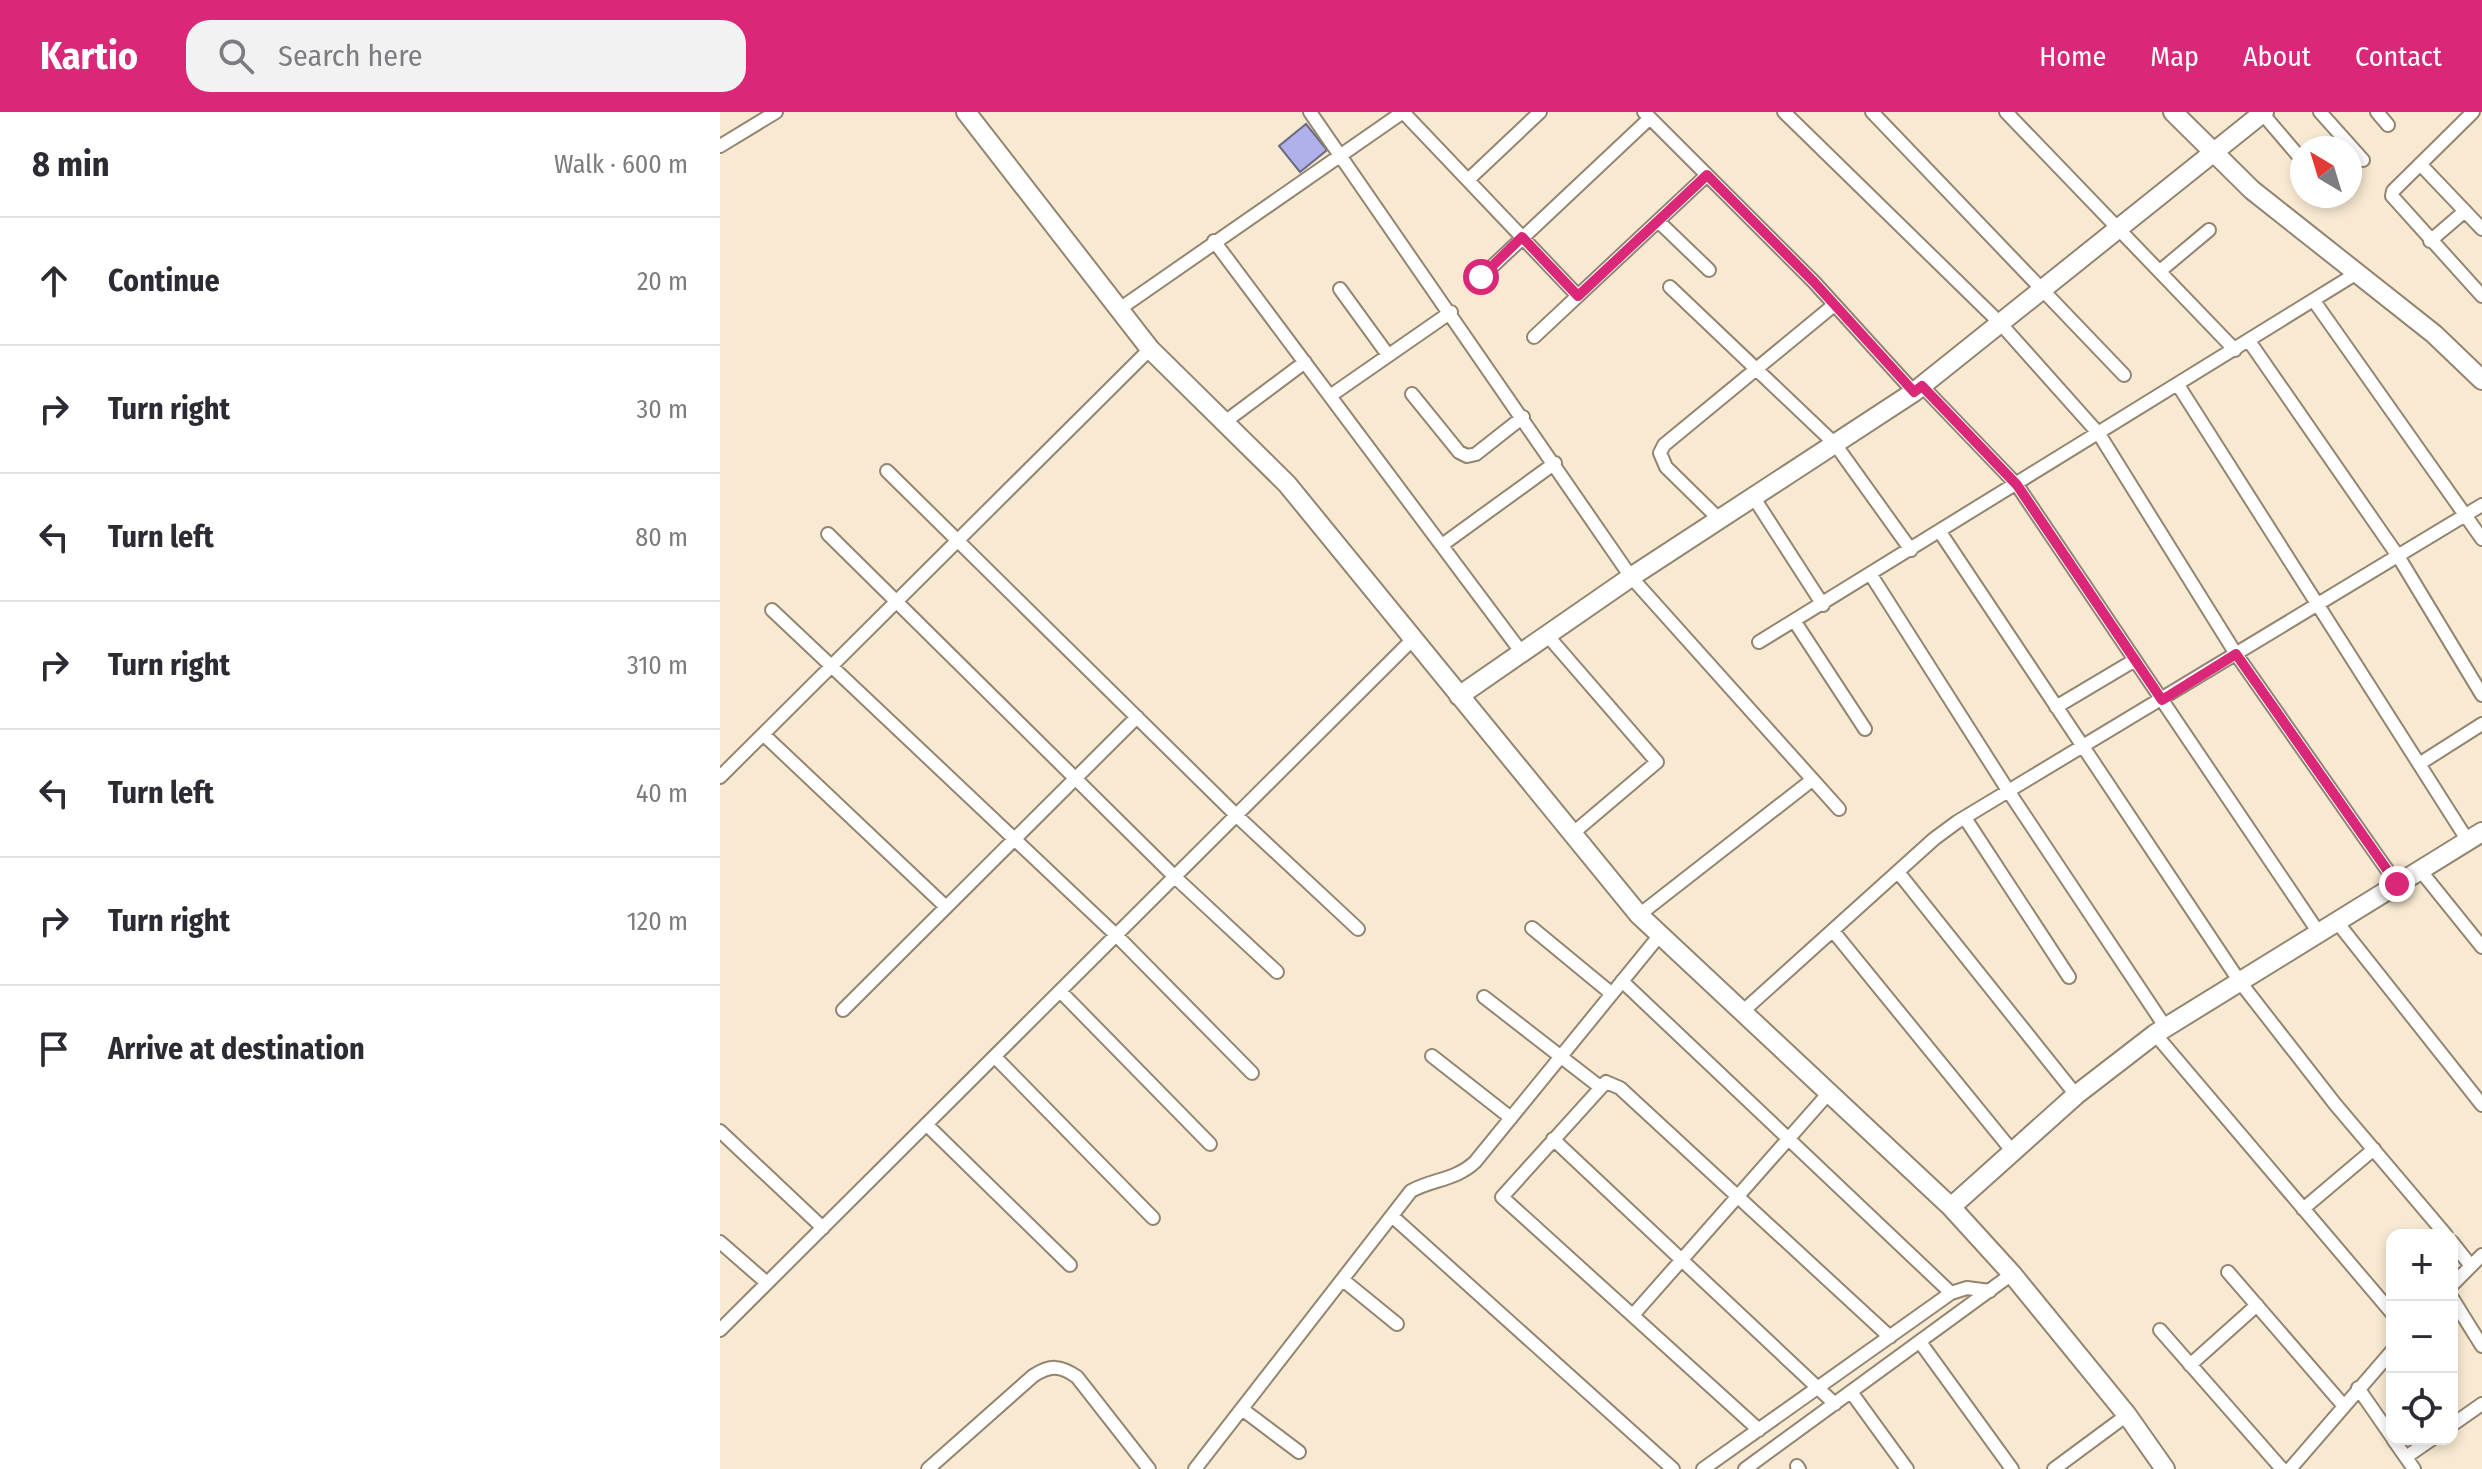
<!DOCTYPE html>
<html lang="en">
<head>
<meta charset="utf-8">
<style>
	:root { --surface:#fff; --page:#f2f2f3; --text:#2b2b33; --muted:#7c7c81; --line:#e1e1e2; --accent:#db2777 }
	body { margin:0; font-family:"Fira Sans Condensed",sans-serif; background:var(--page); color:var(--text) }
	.controls { position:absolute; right:24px; bottom:24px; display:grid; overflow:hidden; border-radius:16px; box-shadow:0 4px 12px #0003 }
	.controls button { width:72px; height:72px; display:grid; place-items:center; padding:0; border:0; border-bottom:2px solid var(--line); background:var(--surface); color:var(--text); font:40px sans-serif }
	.compass { position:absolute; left:1570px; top:24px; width:72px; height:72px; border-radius:50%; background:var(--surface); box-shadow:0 4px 12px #0003; rotate:322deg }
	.stop { position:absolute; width:24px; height:24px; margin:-18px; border:6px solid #db2777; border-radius:50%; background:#fff }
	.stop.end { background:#db2777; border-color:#fff; box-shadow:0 2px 8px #0008 }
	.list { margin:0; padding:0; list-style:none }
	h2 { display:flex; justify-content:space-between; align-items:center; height:104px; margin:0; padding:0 32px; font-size:34px }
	h2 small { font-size:26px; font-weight:400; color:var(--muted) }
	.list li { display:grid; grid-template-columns:52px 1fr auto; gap:24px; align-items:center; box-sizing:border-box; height:128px; padding:0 32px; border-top:2px solid var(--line) }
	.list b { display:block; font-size:30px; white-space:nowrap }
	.list em { font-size:26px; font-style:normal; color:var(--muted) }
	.icon { flex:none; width:44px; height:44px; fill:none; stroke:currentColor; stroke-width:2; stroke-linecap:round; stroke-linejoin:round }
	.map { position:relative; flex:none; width:1762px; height:1357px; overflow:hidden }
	header { display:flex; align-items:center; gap:48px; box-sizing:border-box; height:112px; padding:0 40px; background:var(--accent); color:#fff }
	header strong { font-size:38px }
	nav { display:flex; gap:44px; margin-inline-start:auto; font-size:28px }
	.search { width:560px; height:72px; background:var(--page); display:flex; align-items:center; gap:20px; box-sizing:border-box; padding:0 28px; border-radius:24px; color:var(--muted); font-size:30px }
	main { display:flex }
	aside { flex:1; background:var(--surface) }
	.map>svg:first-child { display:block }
	.building { fill:#b0b0ea; stroke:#6b6c82; stroke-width:2 }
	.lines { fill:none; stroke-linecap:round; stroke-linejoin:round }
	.street-casing { stroke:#938570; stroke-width:16 }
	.secondary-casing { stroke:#938570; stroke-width:22 }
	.street { stroke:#fff; stroke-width:12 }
	.secondary { stroke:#fff; stroke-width:18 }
	.route { stroke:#db2777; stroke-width:10 }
</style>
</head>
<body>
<header>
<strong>Kartio</strong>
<div class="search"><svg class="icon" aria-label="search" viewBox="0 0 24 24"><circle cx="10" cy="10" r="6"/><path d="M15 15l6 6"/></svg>Search here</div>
<nav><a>Home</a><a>Map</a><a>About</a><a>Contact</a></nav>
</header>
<main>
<aside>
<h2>8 min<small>Walk · 600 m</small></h2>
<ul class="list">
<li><svg class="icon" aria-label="ahead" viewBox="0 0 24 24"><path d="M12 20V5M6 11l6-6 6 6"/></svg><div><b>Continue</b></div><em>20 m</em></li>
<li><svg class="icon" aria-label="right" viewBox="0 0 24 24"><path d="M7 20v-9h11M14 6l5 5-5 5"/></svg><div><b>Turn right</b></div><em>30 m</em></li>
<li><svg class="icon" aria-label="left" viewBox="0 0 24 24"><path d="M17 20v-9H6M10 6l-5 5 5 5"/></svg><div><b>Turn left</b></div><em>80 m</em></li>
<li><svg class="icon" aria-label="right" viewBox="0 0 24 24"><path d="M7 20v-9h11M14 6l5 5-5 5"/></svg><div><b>Turn right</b></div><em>310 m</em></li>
<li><svg class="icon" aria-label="left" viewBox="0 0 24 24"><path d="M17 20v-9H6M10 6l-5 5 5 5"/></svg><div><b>Turn left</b></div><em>40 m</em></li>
<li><svg class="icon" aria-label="right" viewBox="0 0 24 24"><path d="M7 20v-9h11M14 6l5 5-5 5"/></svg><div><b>Turn right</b></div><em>120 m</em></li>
<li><svg class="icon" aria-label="arrive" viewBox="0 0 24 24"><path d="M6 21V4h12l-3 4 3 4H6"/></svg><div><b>Arrive at destination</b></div></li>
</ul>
</aside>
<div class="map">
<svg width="1762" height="1357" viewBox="0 0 1762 1357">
	<rect width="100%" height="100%" fill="#f8e9d2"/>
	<path class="building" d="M586 12 607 38 580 60 559 34Z"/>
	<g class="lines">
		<defs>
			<path id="street" d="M590 0 911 465 1119 697
				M683 0 858 184
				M924 0 1094 170 1194 280
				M1064 0 1280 211 1379 322 1516 542 1677 772
				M1152 0 1404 263
				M1286 0 1515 238
				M1600 0 1643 48
				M1657 0 1668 13
				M1753 0 1673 79 1672 84 1762 184
				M1542 1 1582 48
				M0 34 56 0
				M1700 52 1762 117
				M748 68 820 0
				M938 109 989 158
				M494 129 802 541
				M1710 129 1745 99
				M1440 159 1489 118
				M761 165 930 6
				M950 175 1115 332 1191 438
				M620 177 668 243
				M1594 189 1762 427
				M398 198 683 0
				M814 225 987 63
				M1529 229 1678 444 1762 583
				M1458 273 1748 729
				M1202 274 1297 373 1599 821
				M692 282 739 340 747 344 756 342 803 305
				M610 284 731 200
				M502 312 585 250
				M167 359 518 705 638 817
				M1034 386 1103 493
				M1000 408 946 355 940 341 944 333 1114 193
				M1220 420 1520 870 1615 992 1726 1123
				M108 422 456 766 557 860
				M722 433 835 351
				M1151 463 1289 680 1446 916
				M52 498 397 824 532 961
				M1075 510 1145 617
				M827 523 937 650 852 722
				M1039 530 1637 161
				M1336 595 1415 548
				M43 622 226 795
				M1699 652 1762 612
				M0 665 430 237
				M1245 706 1349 865
				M1700 758 1762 835
				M1178 760 1356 983
				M919 803 1092 668
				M1617 810 1762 993
				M812 816 892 882
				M1113 819 1293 1040
				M902 869 1231 1181
				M341 880 490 1032
				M764 885 880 975
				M123 898 417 605
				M1021 901 1214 727 1237 710 1762 393
				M1435 922 1672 1201
				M712 944 791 1006
				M275 945 433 1106
				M207 1013 350 1153
				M0 1019 103 1116
				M833 1027 1115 1292
				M1583 1097 1654 1037
				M672 1104 953 1357
				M0 1130 47 1171
				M1732 1130 1751 1154
				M1508 1160 1623 1293
				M623 1168 677 1212
				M1732 1173 1762 1143
				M1732 1186 1762 1234
				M913 1203 1107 983
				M0 1218 693 527
				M1440 1218 1562 1357
				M1200 1230 1292 1357
				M1470 1253 1537 1193
				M1638 1276 1672 1325
				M1131 1280 1187 1357
				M522 1297 579 1340
				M1732 1313 1762 1292
				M1039 1318 782 1085 886 970 900 976 1170 1225
				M1673 1327 1694 1357
				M1686 1345 1712 1327
				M1077 1354 1079 1357
				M208 1357 313 1264C330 1253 340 1253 357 1265L429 1357
				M475 1357 691 1079C713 1067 736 1068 755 1050L939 824
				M983 1357 1231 1181 1247 1176 1270 1179
				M1025 1357 1292 1162
				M1334 1357 1407 1303
				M1570 1357 1672 1239"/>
			<path id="secondary" d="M246 0 430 237 567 372 919 803 1231 1095 1292 1162 1407 1303 1445 1357
				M1453 0 1532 78 1714 222 1762 268
				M739 584 911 465 1194 280 1544 0
				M1231 1095 1356 983 1435 922 1762 720"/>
		</defs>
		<use href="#street" class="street-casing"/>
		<use href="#secondary" class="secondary-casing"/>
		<use href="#street" class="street"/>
		<use href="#secondary" class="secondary"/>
	</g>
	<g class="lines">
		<path class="route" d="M761 165 802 125 858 184 987 63 1094 170 1194 280 1202 274 1297 373 1442 588 1516 542 1677 772"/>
	</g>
</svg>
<div class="controls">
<button>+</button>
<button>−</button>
<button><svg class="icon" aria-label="locate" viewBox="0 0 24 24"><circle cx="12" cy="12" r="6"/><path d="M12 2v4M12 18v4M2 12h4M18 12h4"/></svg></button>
</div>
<svg class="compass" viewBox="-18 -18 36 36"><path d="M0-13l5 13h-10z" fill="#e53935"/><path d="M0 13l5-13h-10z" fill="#7c7c81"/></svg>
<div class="stop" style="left:761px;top:165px"></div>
<div class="stop end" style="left:1677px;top:772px"></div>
</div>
</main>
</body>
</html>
